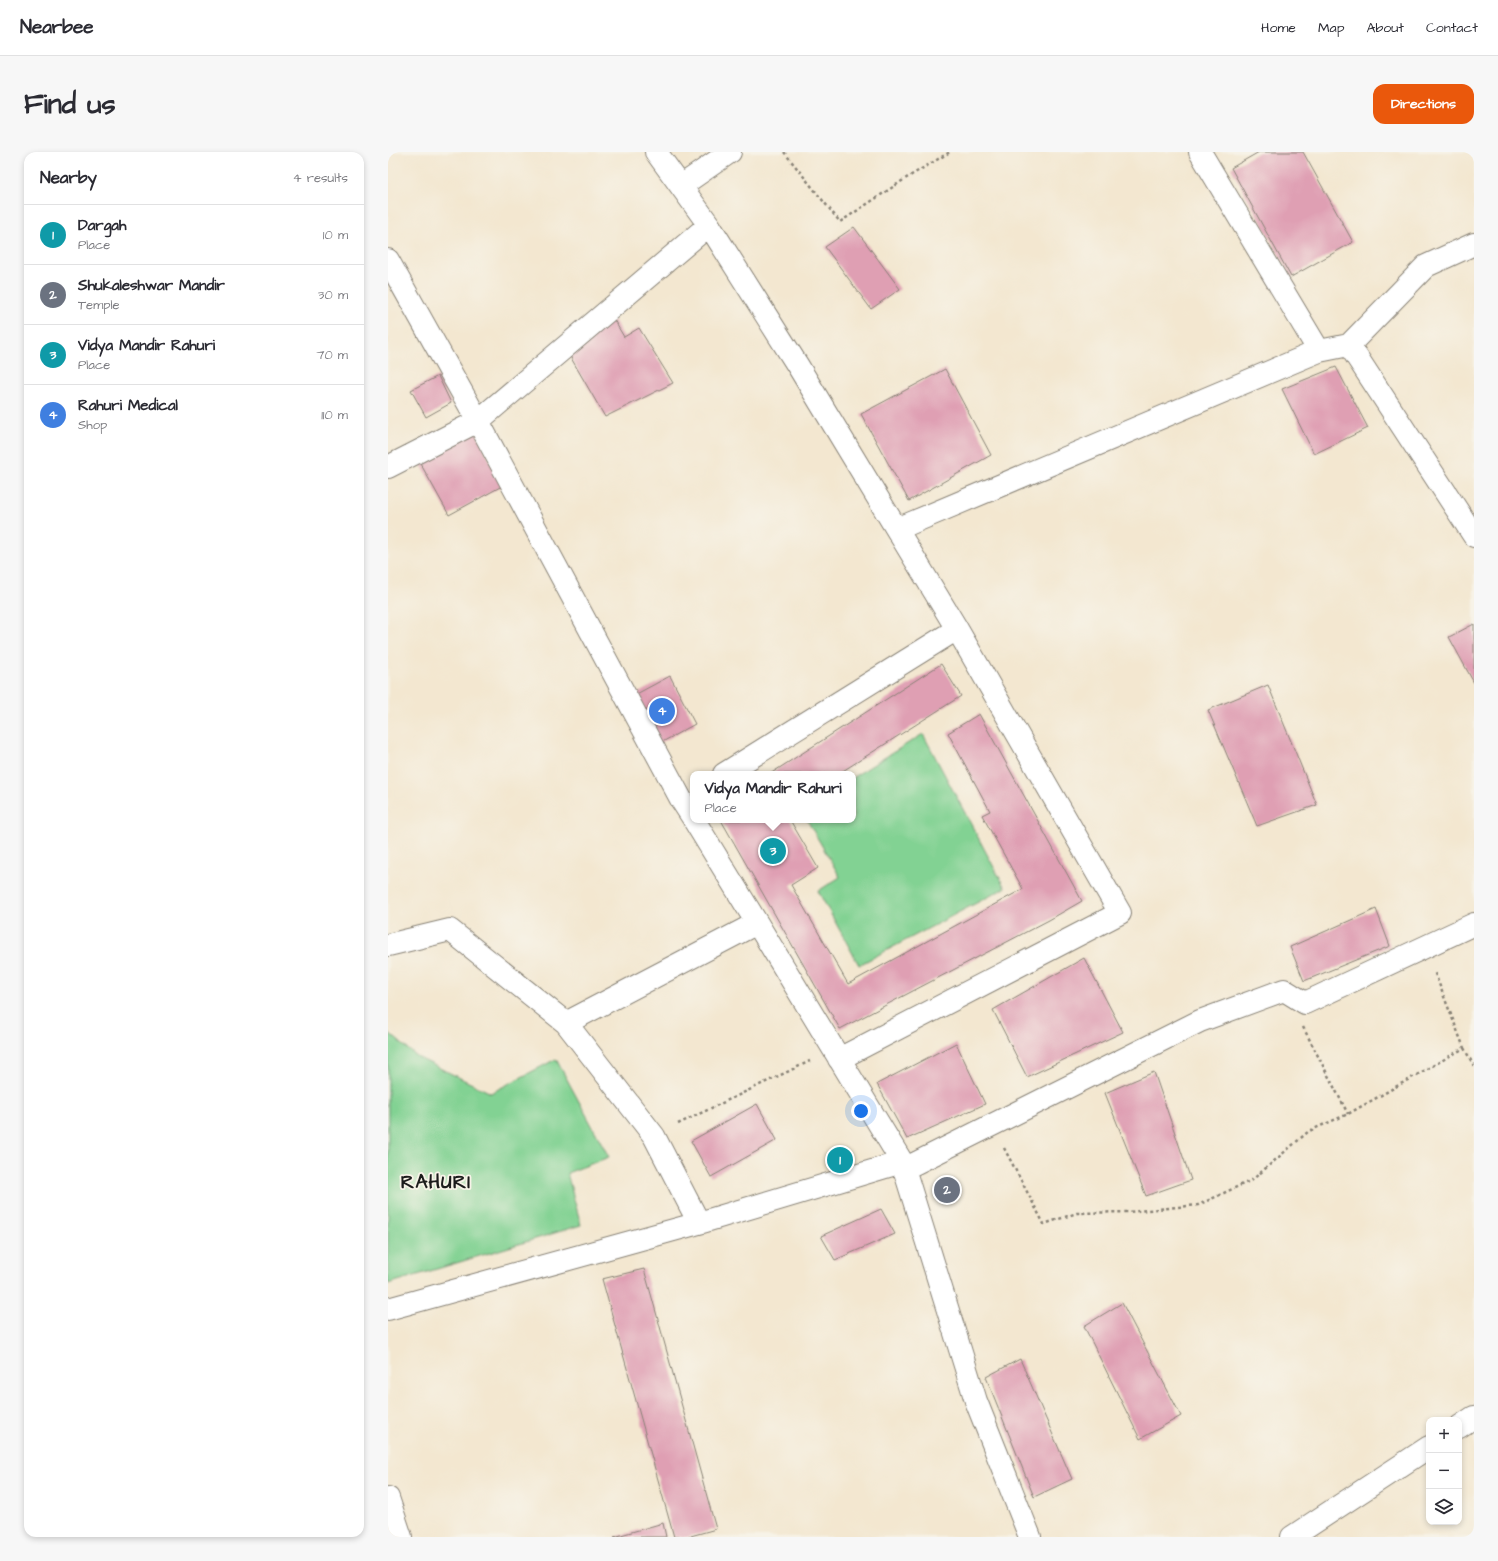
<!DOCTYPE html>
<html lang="en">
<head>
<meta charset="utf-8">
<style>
	:root { --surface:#fff; --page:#f7f7f7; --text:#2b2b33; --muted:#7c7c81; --line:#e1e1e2; --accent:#ea580c }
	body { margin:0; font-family:"Architects Daughter",sans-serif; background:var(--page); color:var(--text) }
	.controls { position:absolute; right:12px; bottom:12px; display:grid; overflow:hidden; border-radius:8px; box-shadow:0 2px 6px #0003 }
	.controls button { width:36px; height:36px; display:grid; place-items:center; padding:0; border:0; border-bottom:1px solid var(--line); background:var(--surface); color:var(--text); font:20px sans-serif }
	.you { position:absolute; left:473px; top:959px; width:14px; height:14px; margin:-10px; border:3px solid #fff; border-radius:50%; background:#1a73e8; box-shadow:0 0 0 6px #1a73e833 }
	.badge { display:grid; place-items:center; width:26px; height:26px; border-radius:50%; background:var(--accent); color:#fff; font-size:13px; font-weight:700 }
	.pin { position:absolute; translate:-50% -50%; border:2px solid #fff; box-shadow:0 1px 4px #0006 }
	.popup { position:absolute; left:302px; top:619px; width:166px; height:52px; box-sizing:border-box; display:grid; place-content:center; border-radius:8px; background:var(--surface); filter:drop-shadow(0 1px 3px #0005); font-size:13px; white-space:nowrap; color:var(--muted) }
	.popup b { font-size:15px; color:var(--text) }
	.popup::after { content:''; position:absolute; left:50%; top:100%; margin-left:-8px; border:8px solid transparent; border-top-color:var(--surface) }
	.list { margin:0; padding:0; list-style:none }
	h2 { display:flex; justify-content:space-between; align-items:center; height:52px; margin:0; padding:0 16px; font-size:17px }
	h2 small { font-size:13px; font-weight:400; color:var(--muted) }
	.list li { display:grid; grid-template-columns:26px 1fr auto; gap:12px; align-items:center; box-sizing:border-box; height:60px; padding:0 16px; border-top:1px solid var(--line) }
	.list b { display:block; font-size:15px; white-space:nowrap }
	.list p { margin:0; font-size:13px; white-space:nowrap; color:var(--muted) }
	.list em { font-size:13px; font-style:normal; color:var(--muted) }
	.icon { flex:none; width:22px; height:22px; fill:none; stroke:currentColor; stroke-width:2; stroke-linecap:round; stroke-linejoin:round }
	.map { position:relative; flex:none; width:1086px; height:1385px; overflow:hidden; border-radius:12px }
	header { display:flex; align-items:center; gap:24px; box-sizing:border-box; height:56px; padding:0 20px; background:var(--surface); border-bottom:1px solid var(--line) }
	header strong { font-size:19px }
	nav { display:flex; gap:22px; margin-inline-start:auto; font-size:14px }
	.intro { display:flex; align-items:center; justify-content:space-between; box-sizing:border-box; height:96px; padding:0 24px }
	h1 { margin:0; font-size:28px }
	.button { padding:10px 18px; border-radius:12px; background:var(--accent); color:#fff; font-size:14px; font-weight:700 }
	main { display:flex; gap:24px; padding:0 24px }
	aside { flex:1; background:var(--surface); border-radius:12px; box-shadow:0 2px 6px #0003 }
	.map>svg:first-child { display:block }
	.green { fill:#82d293; stroke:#4f7758 }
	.building { fill:#df9fb3 }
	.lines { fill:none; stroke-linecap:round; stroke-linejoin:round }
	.minor-casing { stroke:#888276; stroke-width:24 }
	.tertiary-casing { stroke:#888276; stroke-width:24 }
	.path { stroke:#888276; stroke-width:2.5; stroke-dasharray:3 3; stroke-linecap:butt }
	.minor { stroke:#fff; stroke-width:22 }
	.tertiary { stroke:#fff; stroke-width:22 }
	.labels { text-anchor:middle; stroke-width:3.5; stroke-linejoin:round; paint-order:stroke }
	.district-label { font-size:19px; font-weight:bold; letter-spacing:1px; fill:#1c1c1c; stroke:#f7f3e8 }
</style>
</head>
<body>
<header>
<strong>Nearbee</strong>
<nav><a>Home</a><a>Map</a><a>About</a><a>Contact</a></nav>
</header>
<div class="intro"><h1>Find us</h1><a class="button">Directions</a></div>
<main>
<aside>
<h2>Nearby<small>4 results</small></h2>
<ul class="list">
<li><span class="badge" style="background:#0f9aa8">1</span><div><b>Dargah</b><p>Place</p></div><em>10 m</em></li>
<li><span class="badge" style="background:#6b7280">2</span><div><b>Shukaleshwar Mandir</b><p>Temple</p></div><em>30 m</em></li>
<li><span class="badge" style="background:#0f9aa8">3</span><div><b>Vidya Mandir Rahuri</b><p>Place</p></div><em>70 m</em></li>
<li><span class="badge" style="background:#3f7fe0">4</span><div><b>Rahuri Medical</b><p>Shop</p></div><em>110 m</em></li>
</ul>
</aside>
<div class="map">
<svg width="1086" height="1385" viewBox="0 0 1086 1385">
	<rect width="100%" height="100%" fill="#f7f3e8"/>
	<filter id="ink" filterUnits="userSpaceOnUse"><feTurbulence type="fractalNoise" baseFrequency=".025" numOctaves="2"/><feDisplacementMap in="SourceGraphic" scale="8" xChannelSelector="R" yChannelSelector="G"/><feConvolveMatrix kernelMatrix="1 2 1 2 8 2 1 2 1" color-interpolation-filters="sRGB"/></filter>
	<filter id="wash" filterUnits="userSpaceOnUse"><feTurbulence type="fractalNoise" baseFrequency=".012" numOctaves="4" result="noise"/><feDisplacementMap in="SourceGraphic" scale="16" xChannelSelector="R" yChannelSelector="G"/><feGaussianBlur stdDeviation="0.9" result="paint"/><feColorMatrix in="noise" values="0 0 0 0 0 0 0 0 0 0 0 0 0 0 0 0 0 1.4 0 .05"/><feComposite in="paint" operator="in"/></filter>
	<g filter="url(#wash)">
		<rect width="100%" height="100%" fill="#f3e7d0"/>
		<path class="green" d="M535 582 617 736 471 813 430 739 452 725 419 668H465V625Z
			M0 880 29 905 103 941 168 907 221 1005 179 1021 193 1073 0 1132Z"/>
		<g id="blocks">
			<path class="building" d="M871 0H915L965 90 903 125 843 16Z
				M466 75 512 137 483 157 437 95Z
				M226 168 236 185 251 176 285 231 217 265 179 199Z
				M948 215 980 276 926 302 894 237Z
				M557 217 603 303 521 349 473 262Z
				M50 224 63 251 38 265 23 238Z
				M88 279 114 334 61 363 31 309Z
				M1086 472V531L1061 485Z
				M553 512 573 544 450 622H382Z
				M282 524 307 572 267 594 241 546Z
				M880 533 929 653 869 674 820 558Z
				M591 562 694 749 661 768 452 877 333 668H402L430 716 403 733 460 832 635 737 594 663 602 659 560 581Z
				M988 757 1002 794 916 829 902 795Z
				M696 806 735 880 639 925 605 858Z
				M568 891 597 952 519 987 489 932Z
				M766 920 803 1028 758 1044 717 941Z
				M369 952 389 988 323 1025 303 989Z
				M493 1057 507 1082 447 1108 433 1084Z
				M256 1117 328 1377 299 1385H286L214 1127Z
				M734 1151 793 1264 752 1287 696 1174Z
				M632 1207 684 1327 646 1345 598 1225Z
				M275 1371 278 1385H226Z"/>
		</g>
	</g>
	<g filter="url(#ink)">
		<use href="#blocks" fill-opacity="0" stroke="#888276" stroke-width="1"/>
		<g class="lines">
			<defs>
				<path id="minor" d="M268 0 321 73 410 214 569 477 732 761 451 907
					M812 0 931 199
					M293 34 342 0
					M0 108 90 269 0 315
					M961 193 1038 114 1086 92
					M509 377 931 199 961 193 1086 384
					M336 622 569 477
					M305 666 294 649 90 269 321 73
					M306 668 369 771
					M0 793 62 778 178 871 266 984 311 1071 514 1010 369 771 178 871
					M514 1010 588 1249 642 1385
					M516 1017 812 869 896 838 917 851 1086 772
					M0 1157 311 1071
					M1071 1275 1086 1265
					M904 1385 1041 1295"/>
				<path id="tertiary" d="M0 1346 13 1385"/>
			</defs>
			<use href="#minor" class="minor-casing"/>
			<use href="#tertiary" class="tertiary-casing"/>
			<path class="path" d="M396 0 452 70 520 25 562 0
				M915 875 960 962
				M1076 896 1086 914
				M290 972 422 909
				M616 996 656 1072 689 1061 740 1060 810 1053 864 1028 921 979 960 962 1076 896 1046 819"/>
			<use href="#minor" class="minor"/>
			<use href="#tertiary" class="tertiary"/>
		</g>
	</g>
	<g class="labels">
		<g class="district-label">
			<text x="48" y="1036">RAHURI</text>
		</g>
	</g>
</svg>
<div class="controls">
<button>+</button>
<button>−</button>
<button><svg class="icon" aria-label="layers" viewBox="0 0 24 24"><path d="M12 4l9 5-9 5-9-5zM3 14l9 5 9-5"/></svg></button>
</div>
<div class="you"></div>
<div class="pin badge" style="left:452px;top:1008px;background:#0f9aa8">1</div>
<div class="pin badge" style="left:559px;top:1038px;background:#6b7280">2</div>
<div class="pin badge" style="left:385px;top:699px;background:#0f9aa8">3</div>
<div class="popup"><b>Vidya Mandir Rahuri</b>Place</div>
<div class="pin badge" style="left:274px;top:559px;background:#3f7fe0">4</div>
</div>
</main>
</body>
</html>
